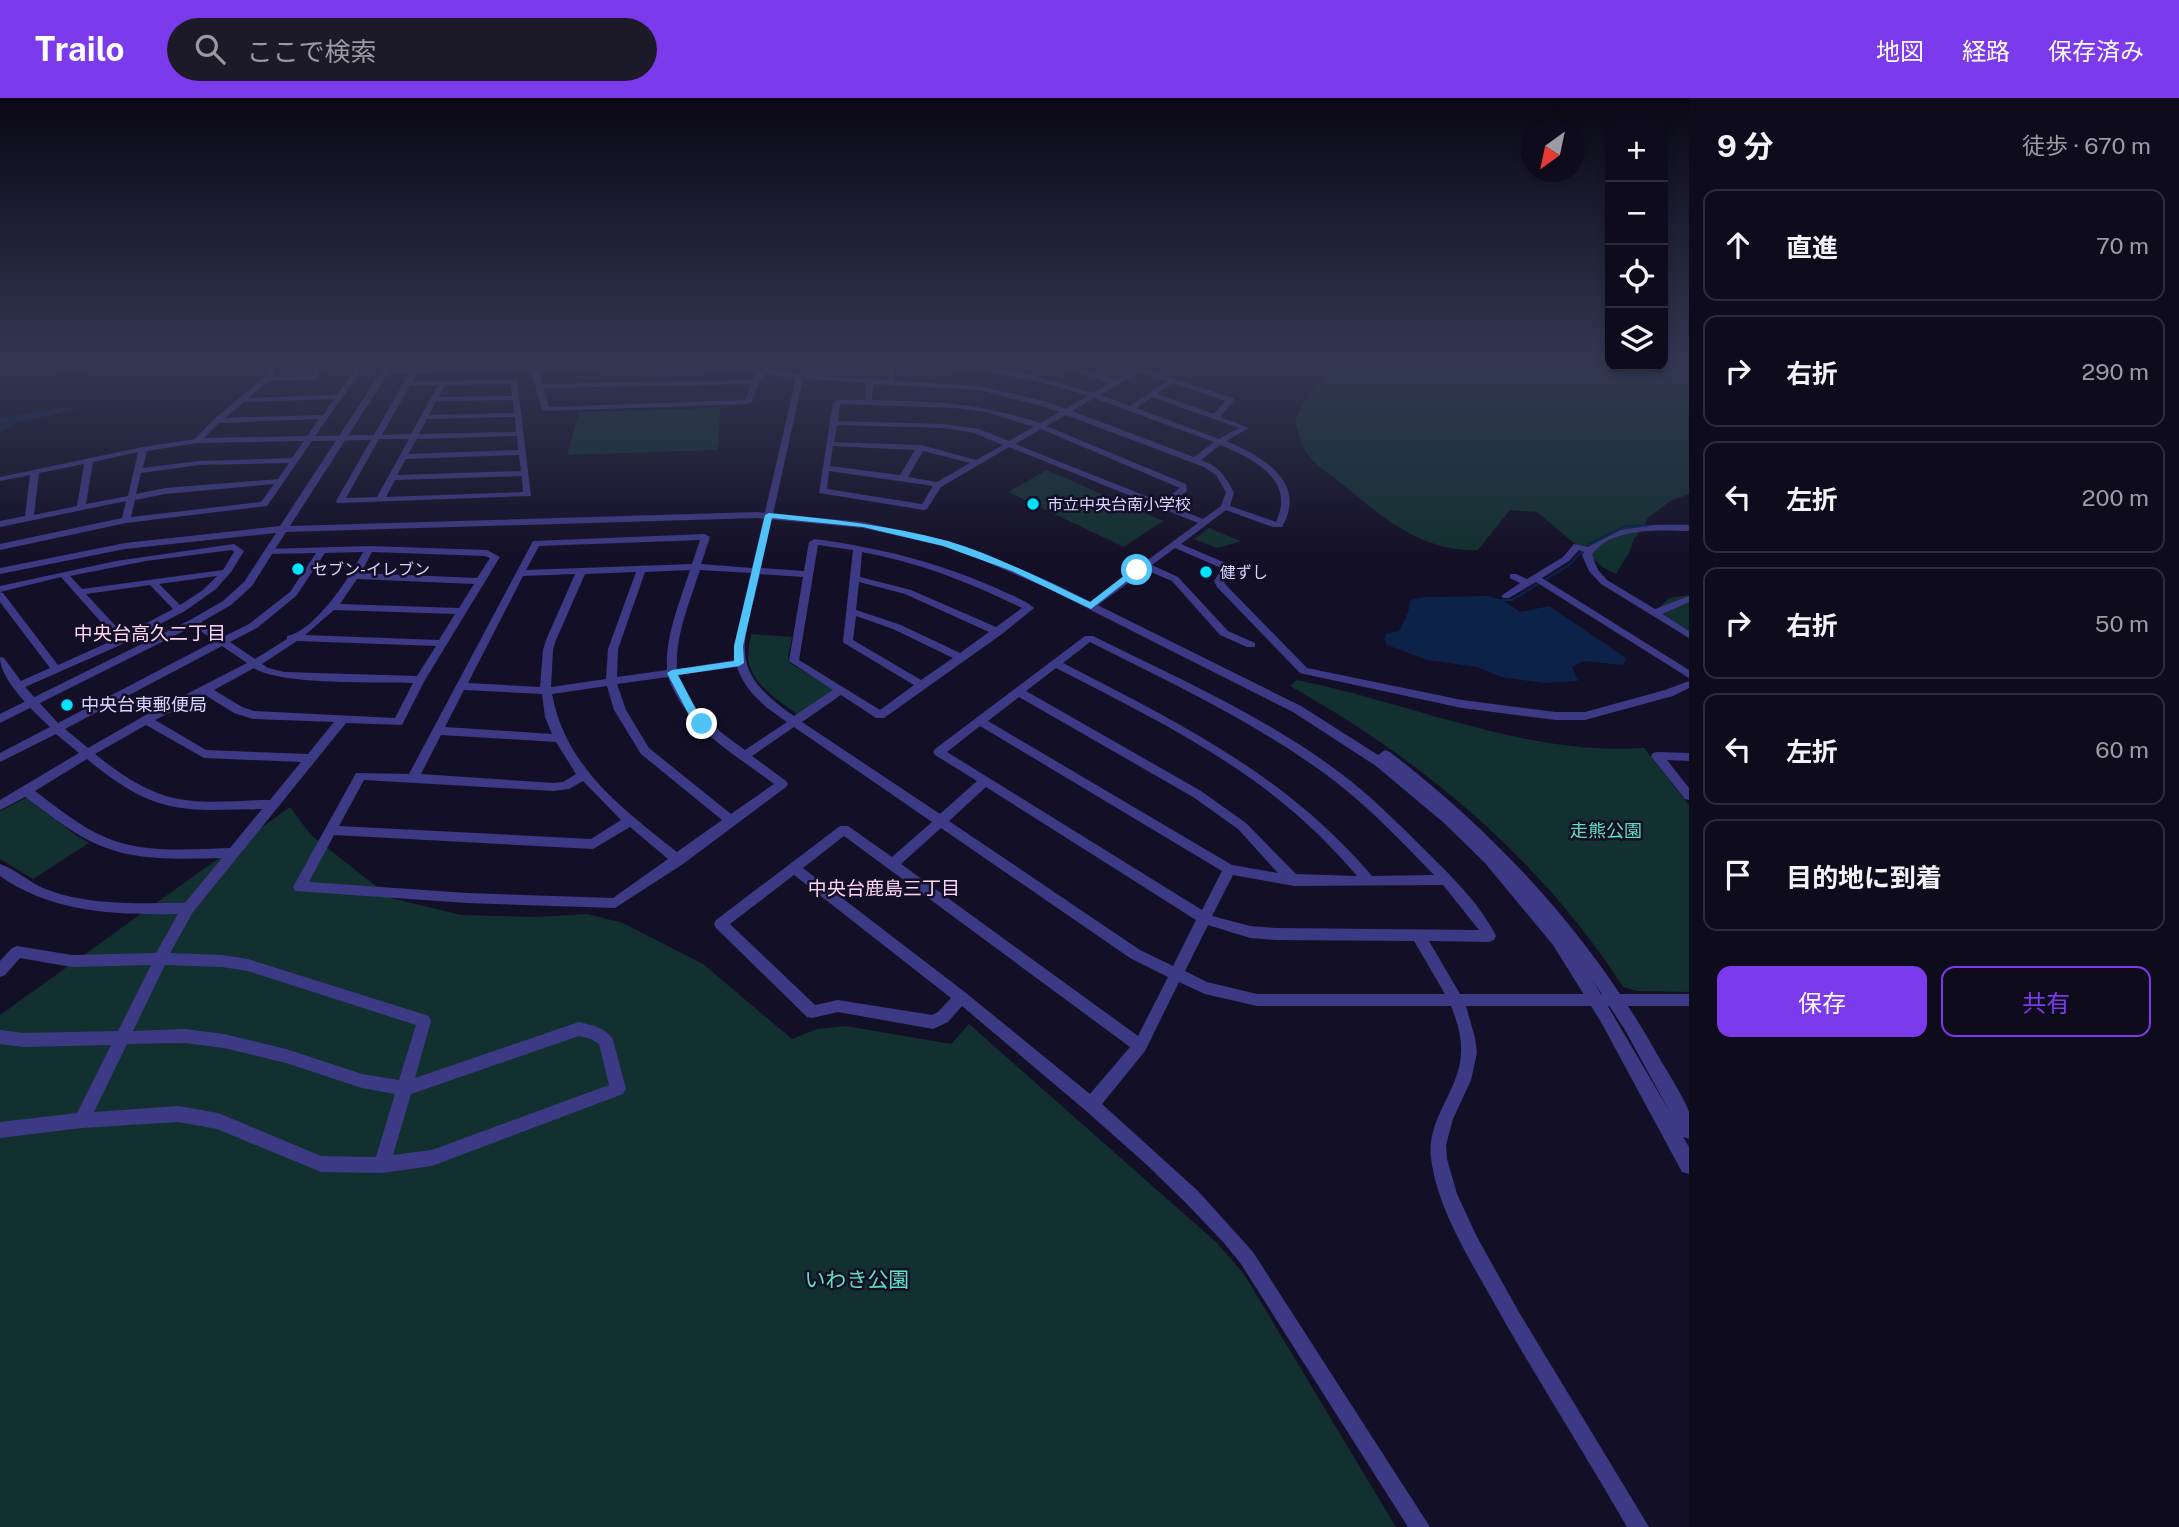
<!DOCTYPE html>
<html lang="ja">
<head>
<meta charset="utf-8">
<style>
	:root { --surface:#0e0b1c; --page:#1c1929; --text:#f1f3f6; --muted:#9b9ba3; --line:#2e2b3b; --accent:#7c3aed }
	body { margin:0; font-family:"Public Sans","Noto Sans JP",sans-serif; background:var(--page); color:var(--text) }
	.controls { position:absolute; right:21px; top:21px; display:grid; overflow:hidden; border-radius:14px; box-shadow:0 4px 10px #0003 }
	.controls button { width:63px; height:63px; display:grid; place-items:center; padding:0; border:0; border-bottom:2px solid var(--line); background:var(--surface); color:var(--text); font:35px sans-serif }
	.compass { position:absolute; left:1521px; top:21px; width:63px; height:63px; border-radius:50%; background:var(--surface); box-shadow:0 4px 10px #0003; rotate:213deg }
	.stop { position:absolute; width:21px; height:21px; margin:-16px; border:5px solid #4fc3f7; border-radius:50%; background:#fff }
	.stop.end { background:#4fc3f7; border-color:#fff; box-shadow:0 2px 7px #0008 }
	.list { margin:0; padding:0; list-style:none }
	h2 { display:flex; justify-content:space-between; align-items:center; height:91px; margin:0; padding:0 28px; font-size:30px }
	h2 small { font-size:23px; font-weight:400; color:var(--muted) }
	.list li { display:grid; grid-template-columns:46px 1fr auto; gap:21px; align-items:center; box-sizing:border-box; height:112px; margin:0 14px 14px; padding:0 14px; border:2px solid var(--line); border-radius:14px }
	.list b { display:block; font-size:26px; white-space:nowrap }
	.list em { font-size:23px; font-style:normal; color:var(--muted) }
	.actions { display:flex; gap:14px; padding:21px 28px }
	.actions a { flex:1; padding:16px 0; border:2px solid var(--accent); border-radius:14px; text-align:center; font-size:24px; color:var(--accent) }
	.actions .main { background:var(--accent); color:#fff }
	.icon { flex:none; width:38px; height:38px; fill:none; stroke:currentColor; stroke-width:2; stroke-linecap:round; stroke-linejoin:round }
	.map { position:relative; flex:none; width:1689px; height:1429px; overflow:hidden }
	header { display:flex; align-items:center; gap:42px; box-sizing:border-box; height:98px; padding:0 35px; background:var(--accent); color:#fff }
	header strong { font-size:33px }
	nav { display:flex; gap:38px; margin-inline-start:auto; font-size:24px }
	.search { width:490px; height:63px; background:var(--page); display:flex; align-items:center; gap:18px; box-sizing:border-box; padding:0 24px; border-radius:38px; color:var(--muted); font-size:26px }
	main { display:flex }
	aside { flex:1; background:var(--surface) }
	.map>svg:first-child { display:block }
	.green { fill:#12302f }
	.water { fill:#0c2248 }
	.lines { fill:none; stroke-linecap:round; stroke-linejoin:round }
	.stream { stroke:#0c2248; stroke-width:2.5 }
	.minor { fill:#3d3a85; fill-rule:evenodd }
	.tertiary { fill:#3d3a85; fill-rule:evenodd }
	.route { fill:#4fc3f7 }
	.poi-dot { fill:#00e5ff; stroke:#130f26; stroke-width:2.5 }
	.labels { text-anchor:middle; stroke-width:5; stroke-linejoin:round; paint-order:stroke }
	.far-poi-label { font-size:16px; fill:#d9d4ff; stroke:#130f26; text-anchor:start }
	.poi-label { font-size:18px; fill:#d9d4ff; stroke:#130f26; text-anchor:start }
	.park-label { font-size:18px; fill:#5fe0c0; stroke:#130f26 }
	.neighbourhood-label { font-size:19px; fill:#ffd6f0; stroke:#130f26 }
	.near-park-label { font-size:21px; fill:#5fe0c0; stroke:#130f26 }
</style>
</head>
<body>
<header>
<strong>Trailo</strong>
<div class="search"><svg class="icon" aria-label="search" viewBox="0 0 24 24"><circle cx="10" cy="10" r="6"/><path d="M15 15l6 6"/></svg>ここで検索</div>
<nav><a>地図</a><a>経路</a><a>保存済み</a></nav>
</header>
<main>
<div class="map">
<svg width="1689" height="1429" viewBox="0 0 1689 1429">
	<rect width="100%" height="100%" fill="#130f26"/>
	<path class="green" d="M1342 263H1610V268H1663V263H1689V396L1670 403 1647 421 1644 430 1634 440 1630 453 1616 476 1604 470 1537 414 1510 412 1478 452C1423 455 1381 418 1341 385 1331 377 1316 368 1308 357 1301 346 1298 334 1295 322L1309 295Z
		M720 310 718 352 567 357 579 314Z
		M1047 372 1163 423 1124 449 1008 394Z
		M1209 430 1241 443H1243L1217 450 1194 441Z
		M1689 497V535L1654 515 1669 500Z
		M751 536 792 539 788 559 790 565 833 591V595L797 616C779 603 749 584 748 559 748 552 750 543 751 536Z
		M1297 582C1412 605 1525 658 1644 650L1689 707V894L1637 893 1623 889C1541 761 1422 662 1290 588Z
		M26 700 77 738 89 745 33 781 0 761V713Z
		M290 709 311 737 391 800 461 817 537 819 587 816 623 825 703 866 792 941 817 931 846 928 951 946 969 926 1217 1145 1244 1176 1396 1429H0V917Z"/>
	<path class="water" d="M64 310H80L20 324 0 334V320Z
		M1489 498 1503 502 1520 514 1549 508 1626 560 1623 567 1583 563 1572 569 1578 583 1544 585 1501 579 1477 569 1427 562 1387 547 1384 541 1386 536 1399 533 1408 515 1410 502 1425 499Z"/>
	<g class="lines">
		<path class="stream" d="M1503 502H1512L1569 467 1589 446 1625 428 1689 427"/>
		<path class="minor" d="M106 263H118L68 275 44 266 47 264 68 271Z
			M270 263H276L273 279 311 278 321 263H327L316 282 268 283 249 300 337 297 351 276 357 263H363L359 276 315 338 374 337 409 275 385 276 381 274 385 272 412 271 417 263H423L419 271 536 268 538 263H544L543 268 676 264 761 271 764 268 757 263H765L771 267 768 272 813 278 887 282 889 264 952 265 998 270 1036 278 1093 295 1110 285 1041 263H1051L1116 282 1133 272 1110 263H1120L1233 300 1234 302 1220 319 1249 330 1226 343C1262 358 1308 384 1282 429H1273L1226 412 1181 446 1228 466 1231 472 1224 483 1225 486 1307 570 1462 602 1556 614H1585L1665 592 1689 583V590L1673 598 1585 622H1556L1462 610 1304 576 1300 575 1217 489 1214 483 1221 472V470L1175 450 1152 467 1178 479 1228 533 1255 545V549H1247L1220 537 1172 483 1146 472 1094 510H1088V506L1198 425 1009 349 941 389 927 411 924 412 819 395 833 304 837 302H865L866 285 803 281 761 470 804 473 809 444 814 441C877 449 937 464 996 490 1008 496 1024 501 1034 510L1002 536 884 620H876L841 597 802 624 940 716 977 683 935 657 933 654 935 651 1085 538H1093C1176 579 1264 618 1339 674 1371 698 1400 727 1429 756 1454 781 1480 806 1496 838L1494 842 1489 844 1429 843 1460 896H1689V908H1466L1475 940 1477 955 1471 982 1453 1021 1446 1047 1447 1061 1457 1096 1477 1139 1520 1216 1649 1429H1627C1582 1351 1533 1275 1489 1196 1466 1155 1437 1108 1431 1060 1426 1021 1460 992 1461 955 1462 939 1457 923 1451 908H1257L1205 896 1179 884 1145 953 1102 1006 1198 1093 1253 1154 1430 1429H1408L1241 1166 1224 1145 1186 1105 1147 1067 1085 1012 962 908 948 924 933 931 838 914 812 920 807 919 716 830 714 826 716 822 840 728H848L892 759 932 724 794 629 752 658 786 683 788 686 786 689 683 766 615 810 467 805 295 793 293 789 356 675 409 676 533 443 705 436 710 439 701 466 752 470 796 280 765 276 759 284 752 304 748 306 546 313 542 311 532 276 534 272 417 275 412 283 517 282 531 398 337 405 336 403 371 342 312 343 267 408 126 425 0 452V446L122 420 126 403 0 429V423L25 418 30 377 0 383V379L143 349 195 341 214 321 267 277ZM894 267C963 269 1023 276 1088 298L1065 311 1048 304 979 288 894 283ZM676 268 758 275 753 282 542 286 540 276 541 272ZM1140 274 1167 283 1130 308 1100 297ZM1173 285 1225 303 1214 316 1157 296ZM511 286 512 298 439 299 445 287ZM751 286 745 302 549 309 544 290ZM873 286 979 292 1042 308 1060 314 1040 325C979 305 935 303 872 302ZM410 287H438L411 336 382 337ZM1152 299 1239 330 1219 341 1136 310ZM1094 300 1214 344 1194 359 1072 313ZM334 301 323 317 225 320 244 304ZM513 302 514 315 429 317 436 303ZM840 306 957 310 986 314 1034 329 1009 343 979 331 943 326 838 323ZM1066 317 1204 369 1216 377 1226 394 1221 408 1203 421 1168 407 1187 393 1186 386 1046 328ZM515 319 516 334 419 336 427 321ZM319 321 307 338 204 340 219 325ZM837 327 943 330 974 335 1003 347 976 362 921 347 834 344ZM1041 331 1180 390 1161 404 1015 346ZM517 338 518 352 408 356 417 341ZM379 341H409L377 399 346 400ZM304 343 292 360 199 363 143 370 147 353 197 345ZM1220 347C1253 360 1296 382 1276 424L1230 408 1234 394C1224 377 1220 369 1201 362ZM833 348 915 352 900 377 830 368ZM923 353 970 365 937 384 908 379ZM138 354 128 398 86 406 93 364ZM519 357 521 373 397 377 406 361ZM289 365 278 381 165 390 136 396 141 375 199 367ZM84 366 77 408 34 417 39 375ZM829 373 933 388 922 406 827 391ZM522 378 523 394 386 399 395 382ZM274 386 261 404 131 419 135 402 165 396ZM700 442 692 466 526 472 539 448ZM818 447 853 452 843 543 844 545 914 587 880 612 799 562ZM862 454C918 464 971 485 1022 510L996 529 911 492 860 479ZM690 472C680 504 665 538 667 572L617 579 618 551 645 474ZM700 472 751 475 734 548 735 562 677 571C675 538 690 503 700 472ZM636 474 608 551 606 581 551 589 553 552 556 542 585 476ZM575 476 546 542 543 552 540 589 468 585 523 478ZM760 476 803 479 789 563 833 592 794 618C725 571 744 547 760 476ZM859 484 905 496 989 534 960 555 901 527 856 512ZM856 518 893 531 953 560 921 582 853 542ZM1090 544C1171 585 1255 624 1328 678 1367 707 1400 742 1434 777L1372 778C1285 676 1179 625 1063 565ZM737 569C746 595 765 609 787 624L745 652C715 630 691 614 678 577ZM1056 570C1139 613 1227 655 1297 717 1319 736 1338 756 1357 778L1296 776 1246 725 1201 693 1026 593ZM668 579C687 631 732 654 774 686L731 716 649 650 626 612 617 586ZM607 588 614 612 641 656 722 722 677 754C622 710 566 670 552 596ZM464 592 542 596 545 619 552 636 445 629ZM1019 599 1193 699 1238 731 1278 775 1232 767 988 623ZM980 628 1222 773 1202 812 947 654ZM441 637 556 644 576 676 563 684 554 685 421 676ZM364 682 554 693 569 691 583 683 621 722 591 741 339 728ZM986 689 1196 822 1173 868 1140 852 949 723ZM630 729 668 761 613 800 467 795 309 784 334 737 593 751ZM941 730 1130 860 1168 879 1138 938 901 766ZM844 738 1130 949 1090 996 966 895 803 770ZM794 777 951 900 938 914 932 917 838 902 815 907 730 826ZM1233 777 1294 788 1443 787 1479 832 1276 830 1250 828 1212 818ZM1208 827 1250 840 1276 842 1414 843 1445 896H1257L1207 884 1185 873Z
			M1655 427H1689V433C1661 432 1609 429 1592 457L1598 472 1607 482 1655 511 1689 498V504L1662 516 1689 533V540L1601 486 1589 473 1582 457 1584 454 1579 452 1569 463 1542 480 1689 572V580L1536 484 1509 500H1503L1501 498 1520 485 1510 480V476H1516L1527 481 1563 459 1574 446 1588 449 1621 432Z
			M234 446 244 453 231 474 216 491 185 513 116 549 25 589 58 625 215 543 190 526V522H198L223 539 249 526 290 494 316 455 269 456 266 455V451L369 448 487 452 500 459 425 582 402 627 346 625 193 814 170 855 222 857 248 861 429 918 431 923 415 980 579 924C592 927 607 930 613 942L626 991 623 996 432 1068 382 1075 321 1074 217 1031 178 1024 82 1030 0 1040V1024L77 1015 111 947 23 949 0 946V932L23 935 118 933 151 867 72 869 20 860 5 877 0 879V863L12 850 17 848 72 857 156 855 178 816C115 817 53 815 0 778V766C17 772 31 786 48 792 91 808 139 805 185 805L222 760C177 761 129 764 88 742 65 730 46 714 25 699L0 712V702L79 655 56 636 0 664V655L50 629C33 613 0 582 0 559L4 560 21 583 50 570 0 504V494L3 495 58 567 116 541 61 479 0 494V488L116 463ZM232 452 234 454 223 472 82 491 70 478 146 463ZM363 454C351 478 315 533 287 538V541L255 561 230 544 257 530 296 498 325 455ZM372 454 485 458 490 460 477 480 361 475ZM217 478 203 492 180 507 159 486ZM357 481 474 486 459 510 340 506ZM150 487 173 511 124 537 86 496ZM334 512H335L455 516 439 542 305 537ZM297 543 436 548 417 578 284 574 268 570 262 566ZM222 548 247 565 144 618 88 650 65 631ZM254 570C278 587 379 584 413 585L395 620 254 613 242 609 214 592ZM205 597 234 615 253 621 334 624 308 656 206 652 155 622ZM146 627 204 660 301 664 270 702C237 702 199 708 166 698 140 690 116 673 95 656ZM87 661C110 680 137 700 166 707 197 715 231 711 262 711L230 750C190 751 145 756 107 740 80 729 58 710 35 693ZM165 867 222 869 248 873 416 927 399 982 362 976 286 951 224 936 185 931 133 933ZM579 938 591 941 599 946 609 987 432 1052 393 1057 411 996ZM185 945 224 950 286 965 362 990 395 996 376 1059 321 1058 218 1015 178 1008 94 1014 127 946Z
			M1657 654 1689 655V663L1667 662 1689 690V702L1685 701 1653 661 1651 658 1653 655Z"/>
		<path class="tertiary" d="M385 263H393L389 274 290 428 757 414 863 424 950 444 985 456 1055 486 1301 608 1378 657 1385 652 1390 654C1496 736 1586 832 1653 949 1661 964 1685 1000 1689 1014 1689 1022 1689 1033 1689 1041L1683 1039 1689 1049V1076L1682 1074 1601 924 1553 847 1485 765 1444 725 1376 668 1293 614 1047 490 977 460 943 448 863 430 757 420 286 434 252 488 231 507 198 526 0 625V616L190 522 223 503 244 484 276 435 125 451 0 476V470L125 445 280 428 381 274ZM1592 881 1625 932 1671 1016Z"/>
	</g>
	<linearGradient id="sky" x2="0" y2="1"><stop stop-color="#0a0815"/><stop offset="0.57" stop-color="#333752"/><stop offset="1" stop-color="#333752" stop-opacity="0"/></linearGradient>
	<rect width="1689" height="463" fill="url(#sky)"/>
	<path class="route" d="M769 415C829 421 889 427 948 443 997 458 1044 482 1090 504L1134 470 1141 472 1091 511 1012 473 943 448 863 429 772 420 743 548 744 565 739 568 678 577 698 615 707 626 698 628 689 617 667 575 672 572 734 563V548L765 417Z"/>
	<g class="poi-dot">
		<circle cx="1033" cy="406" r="7"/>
		<circle cx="298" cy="471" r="7"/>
		<circle cx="1206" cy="474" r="7"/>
		<circle cx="67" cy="607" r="7"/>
	</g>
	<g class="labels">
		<g class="far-poi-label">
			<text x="1047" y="412">市立中央台南小学校</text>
			<text x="312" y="477">セブン-イレブン</text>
			<text x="1220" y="480">健ずし</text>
		</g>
		<g class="poi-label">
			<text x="81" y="613">中央台東郵便局</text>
		</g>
		<g class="park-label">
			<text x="1606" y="739">走熊公園</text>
		</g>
		<g class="neighbourhood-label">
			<text x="150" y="542">中央台高久二丁目</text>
			<text x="884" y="797">中央台鹿島三丁目</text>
		</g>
		<g class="near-park-label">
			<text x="857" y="1189">いわき公園</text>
		</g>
	</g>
</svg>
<div class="controls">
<button>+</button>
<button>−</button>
<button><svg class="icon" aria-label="locate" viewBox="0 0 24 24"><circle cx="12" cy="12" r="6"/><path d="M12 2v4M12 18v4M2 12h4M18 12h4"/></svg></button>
<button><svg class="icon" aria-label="layers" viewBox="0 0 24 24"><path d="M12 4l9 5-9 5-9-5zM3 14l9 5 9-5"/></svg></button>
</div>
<svg class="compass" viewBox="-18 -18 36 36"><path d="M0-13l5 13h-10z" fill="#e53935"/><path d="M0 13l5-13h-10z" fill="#9b9ba3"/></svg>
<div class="stop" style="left:1137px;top:472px"></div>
<div class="stop end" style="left:702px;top:626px"></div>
</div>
<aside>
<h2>9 分<small>徒歩 · 670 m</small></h2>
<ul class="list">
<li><svg class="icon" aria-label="ahead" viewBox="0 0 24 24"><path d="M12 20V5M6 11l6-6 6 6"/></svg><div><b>直進</b></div><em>70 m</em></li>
<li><svg class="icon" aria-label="right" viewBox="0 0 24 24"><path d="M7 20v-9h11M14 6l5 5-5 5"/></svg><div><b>右折</b></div><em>290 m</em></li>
<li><svg class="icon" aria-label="left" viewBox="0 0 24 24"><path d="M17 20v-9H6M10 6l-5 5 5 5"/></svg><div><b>左折</b></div><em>200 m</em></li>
<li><svg class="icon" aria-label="right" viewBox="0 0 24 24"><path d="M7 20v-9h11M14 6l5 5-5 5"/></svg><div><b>右折</b></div><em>50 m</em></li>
<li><svg class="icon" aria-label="left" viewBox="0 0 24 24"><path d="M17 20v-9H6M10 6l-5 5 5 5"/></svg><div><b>左折</b></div><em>60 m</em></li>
<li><svg class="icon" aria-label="arrive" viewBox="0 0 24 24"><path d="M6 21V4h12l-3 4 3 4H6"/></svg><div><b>目的地に到着</b></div></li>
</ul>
<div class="actions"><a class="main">保存</a><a>共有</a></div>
</aside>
</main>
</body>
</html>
